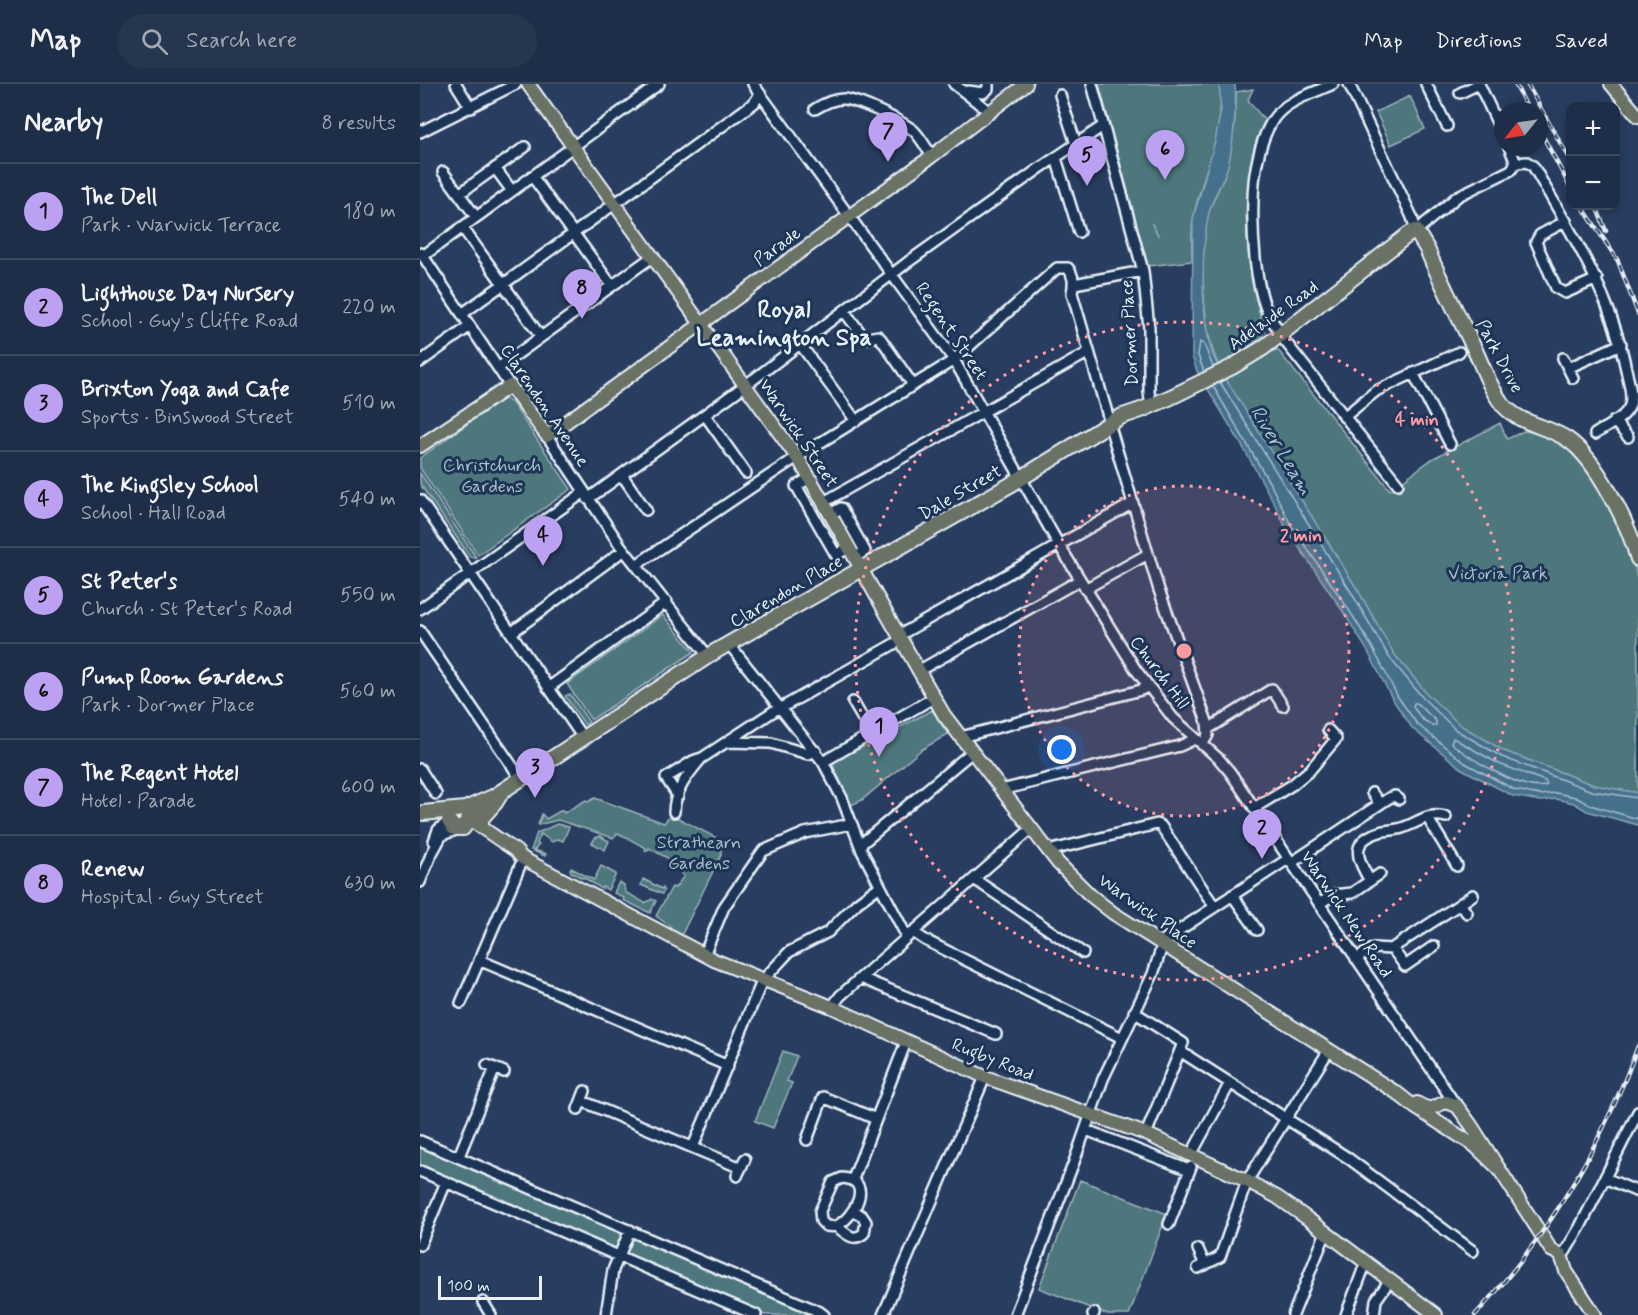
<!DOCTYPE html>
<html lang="en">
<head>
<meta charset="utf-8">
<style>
	:root { --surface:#1f2e48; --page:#27364f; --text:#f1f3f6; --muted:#a1a8b4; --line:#3c4a60; --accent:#bca0f2 }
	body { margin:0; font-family:Mynerve,sans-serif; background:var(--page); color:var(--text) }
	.controls { position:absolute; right:18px; top:18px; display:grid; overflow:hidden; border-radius:12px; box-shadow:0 3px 9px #0003 }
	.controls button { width:54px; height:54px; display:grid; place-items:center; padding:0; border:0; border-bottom:2px solid var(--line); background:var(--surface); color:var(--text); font:30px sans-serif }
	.compass { position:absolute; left:1074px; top:18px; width:54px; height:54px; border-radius:50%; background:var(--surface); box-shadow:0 3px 9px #0003; rotate:240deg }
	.scale { position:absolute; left:18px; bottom:15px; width:104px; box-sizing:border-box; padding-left:6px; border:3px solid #e8f1f8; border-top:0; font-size:16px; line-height:21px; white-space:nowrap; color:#e8f1f8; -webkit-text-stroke:4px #1d3557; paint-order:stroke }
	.you { position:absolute; left:642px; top:666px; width:21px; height:21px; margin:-15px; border:4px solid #fff; border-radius:50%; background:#1a73e8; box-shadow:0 0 0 9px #1a73e833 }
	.badge { display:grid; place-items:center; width:39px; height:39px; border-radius:50%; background:var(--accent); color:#111; font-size:20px; font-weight:700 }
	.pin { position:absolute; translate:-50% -50px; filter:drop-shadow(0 2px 3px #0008) }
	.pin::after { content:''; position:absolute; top:32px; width:21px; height:18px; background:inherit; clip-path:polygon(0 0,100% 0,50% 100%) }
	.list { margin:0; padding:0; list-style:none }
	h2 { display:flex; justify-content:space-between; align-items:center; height:78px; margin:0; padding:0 24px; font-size:26px }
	h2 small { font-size:20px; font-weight:400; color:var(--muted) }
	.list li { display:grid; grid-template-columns:39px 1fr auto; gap:18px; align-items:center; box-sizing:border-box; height:96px; padding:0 24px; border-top:2px solid var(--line) }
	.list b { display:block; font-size:22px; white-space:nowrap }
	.list p { margin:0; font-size:20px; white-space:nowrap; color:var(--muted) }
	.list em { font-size:20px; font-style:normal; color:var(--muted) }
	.icon { flex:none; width:33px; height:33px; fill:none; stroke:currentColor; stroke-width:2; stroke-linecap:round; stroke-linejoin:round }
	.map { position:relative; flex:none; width:1218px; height:1231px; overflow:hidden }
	header { display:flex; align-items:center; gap:36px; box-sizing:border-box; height:84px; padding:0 30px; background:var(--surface); border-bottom:2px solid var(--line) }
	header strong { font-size:28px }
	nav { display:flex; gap:33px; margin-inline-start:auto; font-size:21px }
	.search { width:420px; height:54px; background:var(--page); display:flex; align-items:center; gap:15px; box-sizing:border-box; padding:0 21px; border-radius:33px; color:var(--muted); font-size:22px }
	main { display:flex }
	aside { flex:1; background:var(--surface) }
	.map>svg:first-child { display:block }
	.green { fill:#4e777c; stroke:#9bb4ba; stroke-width:1.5 }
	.water { fill:#446f8b; stroke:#86a3b7; stroke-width:1.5 }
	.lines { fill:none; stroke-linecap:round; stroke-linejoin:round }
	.shore { stroke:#a6bdcc; stroke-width:1.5 }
	.stream { stroke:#86a3b7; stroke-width:2 }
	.minor-casing { stroke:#e8f1f8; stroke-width:14 }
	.major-casing { stroke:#e8f1f8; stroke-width:16 }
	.highway-casing { stroke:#e8f1f8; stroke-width:18 }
	.minor { stroke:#1d3557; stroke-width:9 }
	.major { stroke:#6b7165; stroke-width:12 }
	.highway { stroke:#6b7165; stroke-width:14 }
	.rail-casing { stroke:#e8f1f8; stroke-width:4.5 }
	.rail { stroke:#1d3557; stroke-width:2; stroke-dasharray:7; stroke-linecap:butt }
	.ring { fill:none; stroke:#ff9aa2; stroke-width:3; stroke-dasharray:3 6 }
	.labels { text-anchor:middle; stroke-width:6; stroke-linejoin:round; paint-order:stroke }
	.street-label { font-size:18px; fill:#e8f1f8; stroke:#1d3557 }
	.park-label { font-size:18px; fill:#aac0c6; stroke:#1d3557 }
	.water-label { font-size:20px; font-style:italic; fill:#afc4d2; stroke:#1d3557 }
	.district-label { font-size:24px; font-weight:bold; fill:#e8f1f8; stroke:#1d3557 }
	.centre { fill:#ff9aa2; stroke:#1d3557; stroke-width:3 }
	.ring-label { font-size:18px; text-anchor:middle; font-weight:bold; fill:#ff9aa2; stroke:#1d3557; stroke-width:6; stroke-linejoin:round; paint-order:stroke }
</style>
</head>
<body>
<header>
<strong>Map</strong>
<div class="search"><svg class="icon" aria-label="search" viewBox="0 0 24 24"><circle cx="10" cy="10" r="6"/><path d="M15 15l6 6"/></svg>Search here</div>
<nav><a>Map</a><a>Directions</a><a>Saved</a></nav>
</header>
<main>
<aside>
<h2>Nearby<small>8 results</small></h2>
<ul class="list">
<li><span class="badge">1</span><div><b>The Dell</b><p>Park · Warwick Terrace</p></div><em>180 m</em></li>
<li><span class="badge">2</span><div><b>Lighthouse Day Nursery</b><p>School · Guy's Cliffe Road</p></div><em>220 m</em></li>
<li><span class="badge">3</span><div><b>Brixton Yoga and Cafe</b><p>Sports · Binswood Street</p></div><em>510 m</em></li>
<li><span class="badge">4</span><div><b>The Kingsley School</b><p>School · Hall Road</p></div><em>540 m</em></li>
<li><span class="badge">5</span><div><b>St Peter's</b><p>Church · St Peter's Road</p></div><em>550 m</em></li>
<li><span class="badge">6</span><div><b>Pump Room Gardens</b><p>Park · Dormer Place</p></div><em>560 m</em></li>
<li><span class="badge">7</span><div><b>The Regent Hotel</b><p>Hotel · Parade</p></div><em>600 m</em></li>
<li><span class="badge">8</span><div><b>Renew</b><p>Hospital · Guy Street</p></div><em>630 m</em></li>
</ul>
</aside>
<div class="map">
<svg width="1218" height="1231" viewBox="0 0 1218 1231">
	<rect width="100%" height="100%" fill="#293d60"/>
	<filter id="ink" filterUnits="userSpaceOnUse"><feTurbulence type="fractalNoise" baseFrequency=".0167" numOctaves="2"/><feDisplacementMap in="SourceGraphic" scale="12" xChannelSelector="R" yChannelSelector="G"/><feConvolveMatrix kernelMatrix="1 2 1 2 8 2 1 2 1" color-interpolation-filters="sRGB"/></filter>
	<g filter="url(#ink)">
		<path class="green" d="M679 0H799C807 47 781 90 773 136 771 149 772 164 772 177L728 182Z
			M833 5 828 16 846 38C822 83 824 149 832 198 835 216 843 234 843 252L820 270 799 282C781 247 780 171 788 132 792 114 804 99 808 81 812 66 817 22 816 8Z
			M990 12 1005 45 971 61 956 28Z
			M857 265 970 406 1012 375 1080 339 1087 355 1104 347C1118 348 1136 353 1147 362 1183 393 1210 453 1218 499V709L1174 701 1084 667 1040 641 1007 610 974 570 937 505 805 294Z
			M86 315 92 319 151 405 58 471 0 384V374L81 316Z
			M0 389 56 473H50L2 403 0 399Z
			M243 531 274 568 171 636 147 600Z
			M150 610 169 638 165 641 145 612Z
			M512 626 528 650 501 666 442 716 431 721 412 679Z
			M175 714 244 739 253 728 258 734 306 759 301 766V771L261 852 250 846 251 843 236 832 252 803 255 804 264 792 261 790 264 783 229 764 227 767H225L226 764 198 749 193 754 138 736 118 741 122 730 126 735 142 726 144 729 166 716 168 718Z
			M137 740 149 743 143 757 138 755 132 758 121 750 117 759 119 761 114 766 126 770 125 772 111 766 117 749Z
			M180 752 189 757 185 766 172 759 175 754Z
			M181 782 196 790 188 806 183 803 182 805 163 793 162 794 151 788 150 785 151 784 174 796Z
			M223 795 242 805 243 804 244 807 242 810 221 801Z
			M199 798 204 801 205 808 225 819 232 815 236 817 230 829 203 816 204 814 194 809Z
			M363 967 377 972 367 997 372 999 353 1044 335 1037Z
			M0 1060 201 1148 202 1151 197 1163 192 1166 0 1083Z
			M660 1096 747 1130 709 1231H688L619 1204Z
			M213 1153H218L400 1231H345L207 1171 205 1167 210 1156Z"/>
		<path class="water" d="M799 0H815C817 20 813 62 808 82 803 99 791 115 788 133 781 170 781 234 792 269 795 278 801 286 805 294L937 505 974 570 1007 610 1040 641 1084 667 1174 701 1218 709V741L1167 727 1154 719 1136 715 1120 717 1093 712 1042 685 993 645 973 616 947 566 924 529 866 444 855 421 824 365 777 287 772 272 773 135 795 57 801 26Z"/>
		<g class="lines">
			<path class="shore" d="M784 288 778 271 780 258 784 260 793 283
				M800 298 931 508 969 573 1003 614 1036 646 1082 673 1172 707 1218 714
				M793 302 852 403 871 441 929 526 952 563 978 613 997 640 1045 679 1095 706 1120 711 1136 709 1155 713 1170 721 1218 735
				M994 619H997L1016 637V642H1013L1002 635 993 623Z
				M1033 654 1079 680 1125 697 1127 701C1106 711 1048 673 1031 659Z"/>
			<path class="stream" d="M732 140 738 151"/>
			<defs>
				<path id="minor" d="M36 0 51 24
					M333 0 534 276 639 461 716 586 753 634 799 675 810 688 1035 1020
					M534 0 571 29
					M672 0 723 187 729 244V308L731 322
					M929 0 992 133 996 147 1038 112 1091 86 1096 79
					M1006 0 1027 42
					M1059 0 1083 51
					M548 7 563 9 568 5V0
					M1040 9 1059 0
					M640 11 656 60
					M395 25C403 20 415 14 425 15 443 18 478 35 493 46 500 52 506 64 512 72
					M0 48 96 0
					M1089 63 1096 79
					M636 74 659 148
					M1096 79 1107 78 1113 82C1152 150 1192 211 1207 290 1209 299 1213 312 1210 321 1206 334 1185 343 1175 350
					M75 84 92 107
					M23 88 56 133
					M112 92 192 202
					M39 110 105 63
					M1146 137 1120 151 1116 158 1136 204 1145 209 1177 195
					M42 143 121 253
					M1 169 90 302
					M3 172 239 0
					M654 200 723 187
					M424 227 443 252 448 254 458 252 461 255 493 301
					M42 230 334 19 340 10
					M863 248C831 229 830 125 835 90 838 71 843 50 854 34 867 16 894 9 913 0
					M860 251 978 400
					M380 260 436 337
					M1143 274 1153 294
					M0 278 50 242
					M78 284 232 173
					M1148 284 1201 260
					M993 289 1030 360
					M285 331 326 389
					M924 333 956 307 1039 268
					M1194 337 1208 353
					M691 346 739 506 787 638 788 651 782 661
					M127 352 200 461 288 572
					M202 391 226 426
					M390 394 376 402 378 405 416 471 428 464
					M168 415 334 295 488 178 620 84 683 42
					M0 416 163 654
					M404 418 669 268
					M410 430 421 424 445 467 434 474
					M216 481 374 375 534 276 637 184H648C654 192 654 199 652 209L690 339
					M665 505 728 470
					M0 525 163 409
					M0 547 101 695
					M91 549 204 466
					M478 552 713 419
					M309 560 403 678 422 714 442 767 487 853
					M498 587 660 496
					M128 604 247 518
					M433 618 451 649
					M361 624 481 556
					M788 645 852 605 863 622
					M541 653 721 606 727 603
					M307 658 351 659 388 670 396 667
					M403 678 513 614
					M0 685 16 710
					M581 706 760 662 775 655
					M952 709 960 720
					M258 712 246 694 273 677 282 674 360 623
					M834 724 872 701 890 686 916 655 908 646
					M254 728C254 708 268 690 280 676
					M1007 733 1037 782
					M14 757 18 746 29 737
					M440 761 552 668
					M628 767 737 740 741 742 794 822
					M871 779 969 714 975 712 979 715
					M554 795 663 869
					M950 797C936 773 929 756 963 747 969 746 976 746 982 744 1000 738 1008 728 1026 733
					M0 798 11 771 22 751 39 745
					M812 811 837 846
					M899 820 913 811 932 809 960 790
					M1047 829 1040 820 1053 811
					M493 848 505 856 702 954
					M972 864 985 882 1014 862
					M284 871 304 823 343 767 385 749 431 740
					M936 875 954 864 971 865 1040 820
					M59 876 308 982
					M441 894 576 950
					M344 895 369 868 408 848 437 819 460 802
					M41 919 103 775
					M412 923 420 912 611 745
					M714 928 763 959 761 964 763 969 928 1074 1053 1167
					M67 981 84 988
					M162 1017 321 1084
					M158 1025 165 1007
					M666 1046 769 1086
					M726 1050 761 964
					M387 1056 403 1013 456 1035
					M0 1057 400 1228 404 1231
					M273 1063 343 895
					M771 1071 810 999
					M39 1072 75 984
					M0 1087 336 1231
					M317 1092 325 1075
					M422 1094C456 1096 433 1135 416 1142 413 1143 409 1142 406 1142L401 1137 400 1127 413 1098Z
					M1185 1094 1218 1108
					M433 1095 486 958
					M749 1140 771 1083
					M416 1142C426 1149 433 1159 444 1149L446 1138 442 1132 433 1126
					M0 1161 26 1098
					M778 1165 785 1181
					M1141 1171 1145 1168 1160 1143 1218 1028
					M778 1184 800 1173 827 1097 909 966
					M63 1218 71 1231
					M186 1231 193 1186 210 1146
					M463 1231 565 993
					M595 1231 654 1078 683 995 733 890 744 856 868 775
					M673 1231 674 1229
					M873 1231 906 1148
					M926 1231 946 1178
					M954 1231 956 1216 970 1196"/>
				<path id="major" d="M108 0 381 379 524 631 638 779 670 811 693 829 977 1009 996 1024 1055 1062 1079 1085
					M1191 0 1218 32
					M0 362 90 302 127 352 512 72 606 0
					M49 735 96 767 102 774 294 876 412 923 565 993 726 1050 827 1097 857 1113 888 1135 1016 1231
					M62 743V735L76 719 84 706
					M997 1019C1012 1028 1012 1023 1026 1018L1037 1022 1051 1041 1124 1155 1131 1166 1141 1171 1146 1187 1175 1231"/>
				<path id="highway" d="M3 729 45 725 73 713 296 567 590 401 700 333 721 326 751 313 812 283 843 264 989 150 996 147 1007 165C1021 199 1038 231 1054 264 1063 283 1070 305 1083 321 1101 341 1126 341 1147 355 1176 374 1209 441 1218 475
					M29 737 34 744H43L49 735 68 720"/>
			</defs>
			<use href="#minor" class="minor-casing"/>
			<use href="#major" class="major-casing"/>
			<use href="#highway" class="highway-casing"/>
			<use href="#minor" class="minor"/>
			<use href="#major" class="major"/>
			<use href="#highway" class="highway"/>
			<defs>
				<path id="rail" d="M1095 0 1109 27
					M1107 0 1150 76
					M1119 45 1150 103
					M1162 122 1198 177 1218 230
					M1176 122 1186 147
					M1055 1231C1127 1154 1182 1061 1218 962"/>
			</defs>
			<use href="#rail" class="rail-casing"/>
			<use href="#rail" class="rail"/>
		</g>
	</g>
	<circle cx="764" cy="567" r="165" fill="#ff9aa2" fill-opacity=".12"/>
	<g class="ring">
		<circle cx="764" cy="567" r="165"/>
		<circle cx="764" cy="567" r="329"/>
	</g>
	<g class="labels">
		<g class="street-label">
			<text transform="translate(357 162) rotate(-36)" y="6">Parade</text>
			<text transform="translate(853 231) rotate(-36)" y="6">Adelaide Road</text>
			<text transform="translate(532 247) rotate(56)" y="6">Regent Street</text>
			<text transform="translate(709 249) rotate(-93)" y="6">Dormer Place</text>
			<text transform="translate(1080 272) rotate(62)" y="6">Park Drive</text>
			<text transform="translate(125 321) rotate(56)" y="6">Clarendon Avenue</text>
			<text transform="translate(379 349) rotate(56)" y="6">Warwick Street</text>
			<text transform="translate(540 408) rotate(-30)" y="6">Dale Street</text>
			<text transform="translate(366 507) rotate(-30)" y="6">Clarendon Place</text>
			<text transform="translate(740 588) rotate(53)" y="6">Church Hill</text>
			<text transform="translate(728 827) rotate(35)" y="6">Warwick Place</text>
			<text transform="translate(927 830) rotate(56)" y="6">Warwick New Road</text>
			<text transform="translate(573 975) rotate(22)" y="6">Rugby Road</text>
		</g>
		<g class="park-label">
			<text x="72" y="387">Christchurch<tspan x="72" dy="21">Gardens</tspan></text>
			<text x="1078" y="495">Victoria Park</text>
			<text x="279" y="764">Strathearn<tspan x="279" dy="21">Gardens</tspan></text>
		</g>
		<g class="water-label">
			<text transform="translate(862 366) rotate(59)" y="7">River Leam</text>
		</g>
		<g class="district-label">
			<text x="364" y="233">Royal<tspan x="364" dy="28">Leamington Spa</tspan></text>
		</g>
	</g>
	<circle cx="764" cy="567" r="9" class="centre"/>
	<g class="ring-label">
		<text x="997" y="341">4 min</text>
		<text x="881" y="457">2 min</text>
	</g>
</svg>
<div class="controls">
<button>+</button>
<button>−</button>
</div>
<svg class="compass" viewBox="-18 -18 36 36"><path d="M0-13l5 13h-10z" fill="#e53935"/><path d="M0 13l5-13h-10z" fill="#a1a8b4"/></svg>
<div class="scale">100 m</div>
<div class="you"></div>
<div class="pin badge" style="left:459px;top:673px">1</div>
<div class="pin badge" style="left:842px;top:775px">2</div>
<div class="pin badge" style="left:115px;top:714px">3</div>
<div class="pin badge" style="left:123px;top:482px">4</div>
<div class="pin badge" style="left:667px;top:102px">5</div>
<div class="pin badge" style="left:745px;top:96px">6</div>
<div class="pin badge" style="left:468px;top:78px">7</div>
<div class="pin badge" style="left:162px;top:235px">8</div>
</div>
</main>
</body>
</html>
